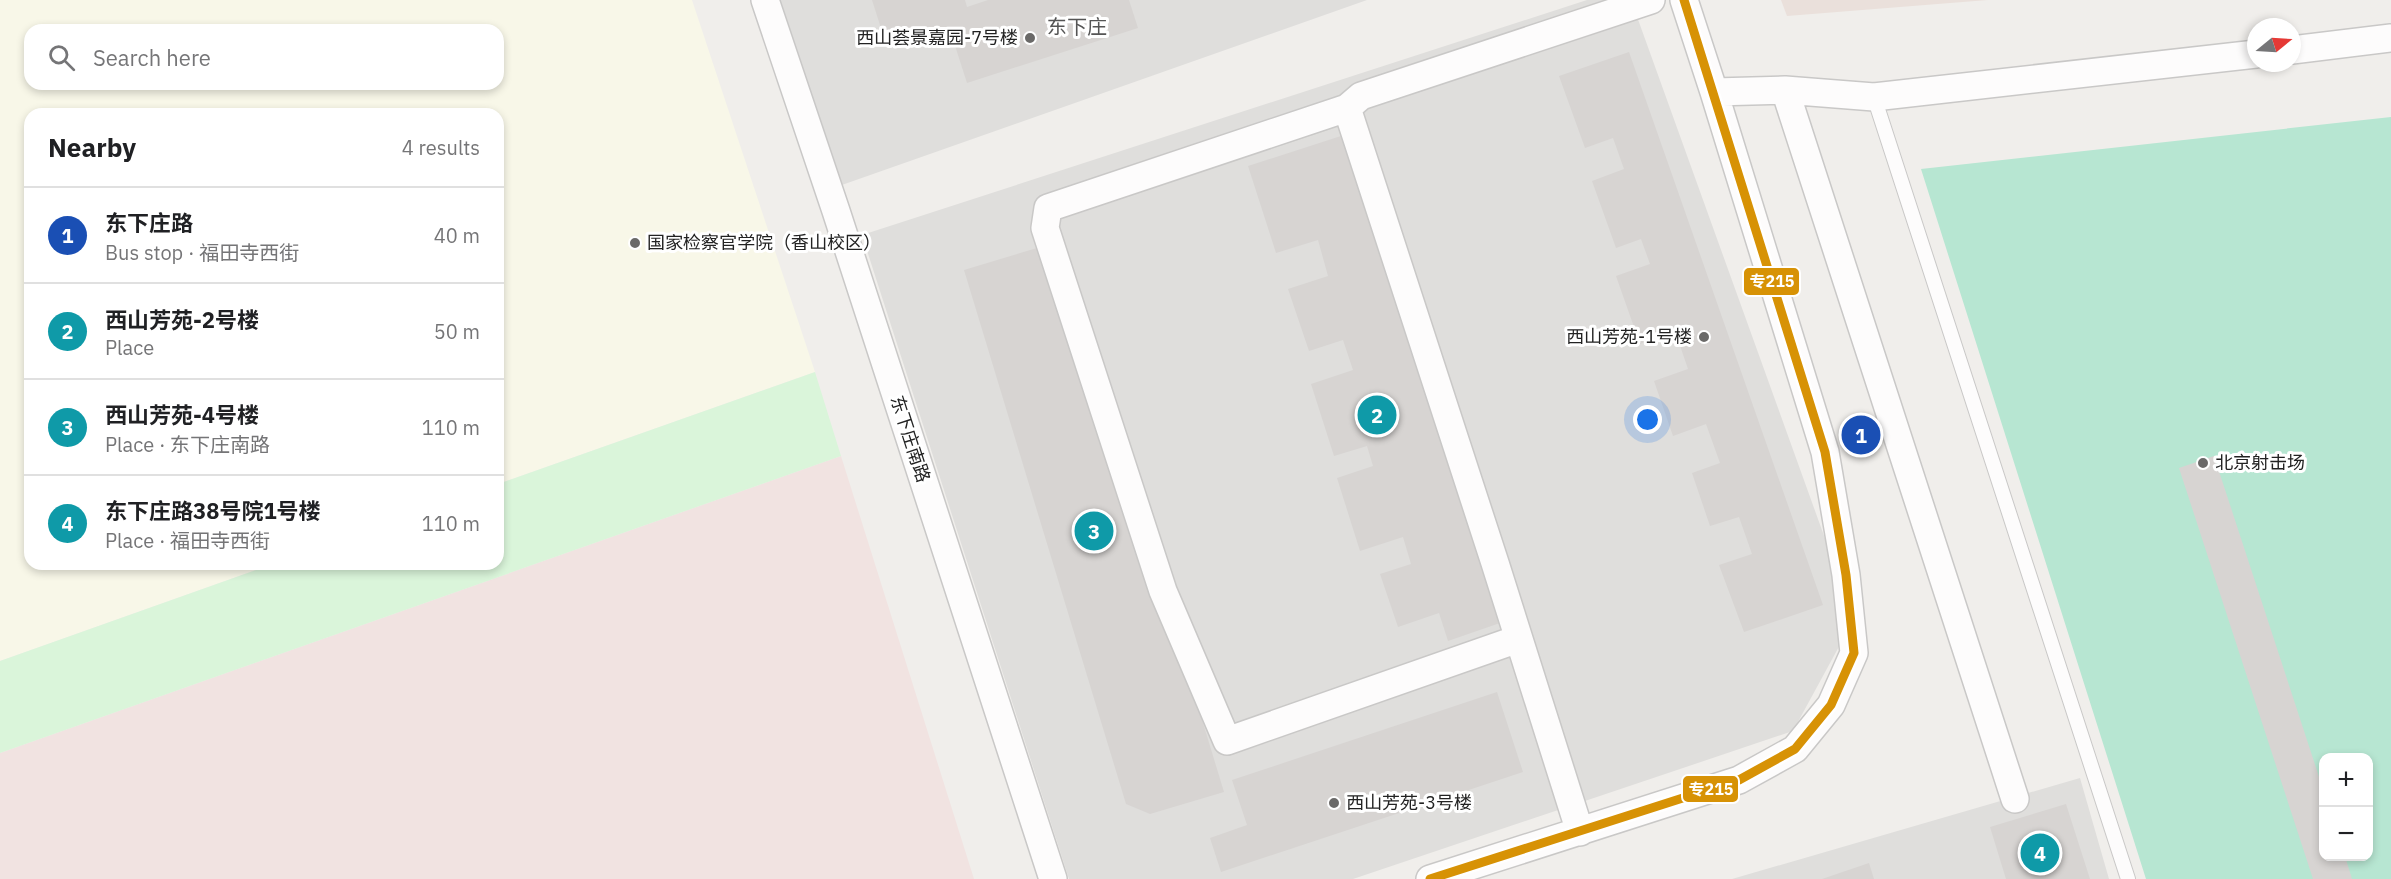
<!DOCTYPE html>
<html lang="en">
<head>
<meta charset="utf-8">
<style>
	:root { --surface:#fff; --page:#f6f6f6; --text:#202124; --muted:#757577; --line:#e0e0e0; --accent:#d93025 }
	body { margin:0; font-family:"IBM Plex Sans","Noto Sans SC",sans-serif; background:var(--page); color:var(--text) }
	.controls { position:absolute; right:18px; bottom:18px; display:grid; overflow:hidden; border-radius:12px; box-shadow:0 3px 9px #0003 }
	.controls button { width:54px; height:54px; display:grid; place-items:center; padding:0; border:0; border-bottom:2px solid var(--line); background:var(--surface); color:var(--text); font:30px sans-serif }
	.compass { position:absolute; left:2247px; top:18px; width:54px; height:54px; border-radius:50%; background:var(--surface); box-shadow:0 3px 9px #0003; rotate:72deg }
	.you { position:absolute; left:1648px; top:420px; width:21px; height:21px; margin:-15px; border:4px solid #fff; border-radius:50%; background:#1a73e8; box-shadow:0 0 0 9px #1a73e833 }
	.badge { display:grid; place-items:center; width:39px; height:39px; border-radius:50%; background:var(--accent); color:#fff; font-size:20px; font-weight:700 }
	.pin { position:absolute; translate:-50% -50%; border:3px solid #fff; box-shadow:0 2px 6px #0006 }
	.list { margin:0; padding:0; list-style:none }
	h2 { display:flex; justify-content:space-between; align-items:center; height:78px; margin:0; padding:0 24px; font-size:26px }
	h2 small { font-size:20px; font-weight:400; color:var(--muted) }
	.list li { display:grid; grid-template-columns:39px 1fr auto; gap:18px; align-items:center; box-sizing:border-box; height:96px; padding:0 24px; border-top:2px solid var(--line) }
	.list b { display:block; font-size:22px; white-space:nowrap }
	.list p { margin:0; font-size:20px; white-space:nowrap; color:var(--muted) }
	.list em { font-size:20px; font-style:normal; color:var(--muted) }
	.icon { flex:none; width:33px; height:33px; fill:none; stroke:currentColor; stroke-width:2; stroke-linecap:round; stroke-linejoin:round }
	.map { position:relative; flex:none; width:2391px; height:879px; overflow:hidden }
	.search { position:absolute; background:var(--surface); box-shadow:0 3px 9px #0003; left:24px; top:24px; width:480px; height:66px; display:flex; align-items:center; gap:15px; box-sizing:border-box; padding:0 21px; border-radius:18px; color:var(--muted); font-size:22px }
	.panel { position:absolute; background:var(--surface); box-shadow:0 3px 9px #0003; left:24px; top:108px; width:480px; height:462px; border-radius:18px }
	.map>svg:first-child { display:block }
	.residential { fill:#dfdedc }
	.commercial { fill:#f1e3e1 }
	.education { fill:#f8f7e8; fill-rule:evenodd }
	.military { fill:#eae0db }
	.park { fill:#daf5da }
	.pitch { fill:#b7e6d2; fill-rule:evenodd }
	.building { fill:#d7d4d2 }
	.lines { fill:none; stroke-linecap:round; stroke-linejoin:round }
	.lane-casing { stroke:#c9c8c7; stroke-width:16 }
	.street-casing { stroke:#c9c8c7; stroke-width:30 }
	.lane { stroke:#fdfcfc; stroke-width:14 }
	.street { stroke:#fdfcfc; stroke-width:27 }
	.bus-1-casing { stroke:#fff; stroke-width:14 }
	.bus-1 { stroke:#d79205; stroke-width:9 }
	.poi-dot { fill:#6a6968; stroke:#fff; stroke-width:2 }
	.labels { text-anchor:middle; stroke-width:6; stroke-linejoin:round; paint-order:stroke }
	.poi-label { font-size:18px; fill:#222; stroke:#fff; text-anchor:start }
	.street-label { font-size:18px; fill:#222; stroke:#fff }
	.neighbourhood-label { font-size:20px; fill:#555; stroke:#fff }
	.line-badge { stroke:#fff; stroke-width:2 }
	.badge-label { font-size:16px; text-anchor:middle; font-weight:bold; fill:#fff }
</style>
</head>
<body>
<div class="map">
<svg width="2391" height="879" viewBox="0 0 2391 879">
	<rect width="100%" height="100%" fill="#f0eeeb"/>
	<path class="residential" d="M774 0H1367L839 186Z
		M1587 0H1631L1854 619 1793 731 1353 879H1069L862 235Z
		M2080 778 2109 879H1732Z"/>
	<path class="commercial" d="M841 456 974 879H0V753Z"/>
	<path class="education" d="M0 0H692L815 372 498 484V114H30V564H273L0 661ZM30 30H498V84H30Z"/>
	<path class="military" d="M1781 0H1988L1787 16Z"/>
	<path class="park" d="M815 372 841 456 0 753V661L273 564H498V484Z"/>
	<path class="pitch" d="M2391 117V879H2146L1921 169ZM2324 758H2368V856H2324Z"/>
	<path class="building" d="M872 0H965L967 7 988 0H1129L1138 28 967 83 949 27 887 47Z
		M1629 52 1823 605 1744 632 1719 565 1752 554 1739 517 1710 526 1692 473 1720 463 1706 424 1673 436 1654 381 1688 369 1675 331 1640 344 1616 276 1650 264 1641 239 1616 248 1592 181 1624 169 1613 138 1585 148 1559 76Z
		M1344 135 1500 623 1448 641 1439 613 1398 627 1380 574 1411 564 1403 537 1360 551 1337 478 1373 466 1367 446 1334 456 1311 384 1353 370 1343 340 1309 351 1288 289 1328 276 1318 240 1276 253 1248 166Z
		M1057 242 1224 792 1150 814 1126 804 964 270Z
		M2214 456 2324 792V856H2345L2352 879H2313L2179 468Z
		M1497 692 1523 772 1221 872 1210 838 1247 825 1232 780Z
		M2066 804 2090 879H2006L1990 827Z
		M1869 863 1874 879H1822Z"/>
	<g class="lines">
		<defs>
			<path id="lane" d="M1874 97 2128 879"/>
			<path id="street" d="M765 0 836 211 1053 879
				M2292 50 2391 38
				M1785 90 2015 799
				M1714 92 1785 90 1874 97 2256 54
				M1347 108 1495 563 1580 832
				M1518 639 1227 741 1163 591 1045 228 1048 208 1347 108 1361 96 1651 0
				M1430 879 1739 780 1795 749 1831 705 1854 653 1846 575 1825 452 1714 92 1684 0"/>
		</defs>
		<use href="#lane" class="lane-casing"/>
		<use href="#street" class="street-casing"/>
		<use href="#lane" class="lane"/>
		<use href="#street" class="street"/>
		<defs>
			<path id="bus-1" d="M1430 879 1739 780 1795 749 1831 705 1854 653 1846 575 1825 452 1684 0"/>
		</defs>
		<use href="#bus-1" class="bus-1-casing"/>
		<use href="#bus-1" class="bus-1"/>
	</g>
	<g class="poi-dot">
		<circle cx="1030" cy="38" r="6"/>
		<circle cx="635" cy="243" r="6"/>
		<circle cx="1704" cy="337" r="6"/>
		<circle cx="2203" cy="463" r="6"/>
		<circle cx="1334" cy="803" r="6"/>
	</g>
	<g class="labels">
		<g class="poi-label">
			<text x="1018" y="44" text-anchor="end">西山荟景嘉园-7号楼</text>
			<text x="647" y="249">国家检察官学院（香山校区）</text>
			<text x="1692" y="343" text-anchor="end">西山芳苑-1号楼</text>
			<text x="2215" y="469">北京射击场</text>
			<text x="1346" y="809">西山芳苑-3号楼</text>
		</g>
		<g class="street-label">
			<text transform="translate(910 439) rotate(72)" y="6">东下庄南路</text>
		</g>
		<g class="neighbourhood-label">
			<text x="1077" y="34">东下庄</text>
		</g>
	</g>
	<g class="line-badge">
		<rect x="1743" y="267" width="57" height="29" rx="6" fill="#d79205"/>
		<rect x="1682" y="775" width="57" height="28" rx="6" fill="#d79205"/>
	</g>
	<g class="badge-label">
		<text x="1772" y="287">专215</text>
		<text x="1711" y="795">专215</text>
	</g>
</svg>
<div class="controls">
<button>+</button>
<button>−</button>
</div>
<svg class="compass" viewBox="-18 -18 36 36"><path d="M0-13l5 13h-10z" fill="#e53935"/><path d="M0 13l5-13h-10z" fill="#757577"/></svg>
<div class="you"></div>
<div class="pin badge" style="left:1861px;top:435px;background:#1a4fb4">1</div>
<div class="pin badge" style="left:1377px;top:415px;background:#0f9aa8">2</div>
<div class="pin badge" style="left:1094px;top:531px;background:#0f9aa8">3</div>
<div class="pin badge" style="left:2040px;top:853px;background:#0f9aa8">4</div>
<div class="search"><svg class="icon" aria-label="search" viewBox="0 0 24 24"><circle cx="10" cy="10" r="6"/><path d="M15 15l6 6"/></svg>Search here</div>
<section class="panel">
<h2>Nearby<small>4 results</small></h2>
<ul class="list">
<li><span class="badge" style="background:#1a4fb4">1</span><div><b>东下庄路</b><p>Bus stop · 福田寺西街</p></div><em>40 m</em></li>
<li><span class="badge" style="background:#0f9aa8">2</span><div><b>西山芳苑-2号楼</b><p>Place</p></div><em>50 m</em></li>
<li><span class="badge" style="background:#0f9aa8">3</span><div><b>西山芳苑-4号楼</b><p>Place · 东下庄南路</p></div><em>110 m</em></li>
<li><span class="badge" style="background:#0f9aa8">4</span><div><b>东下庄路38号院1号楼</b><p>Place · 福田寺西街</p></div><em>110 m</em></li>
</ul>
</section>
</div>
</body>
</html>
